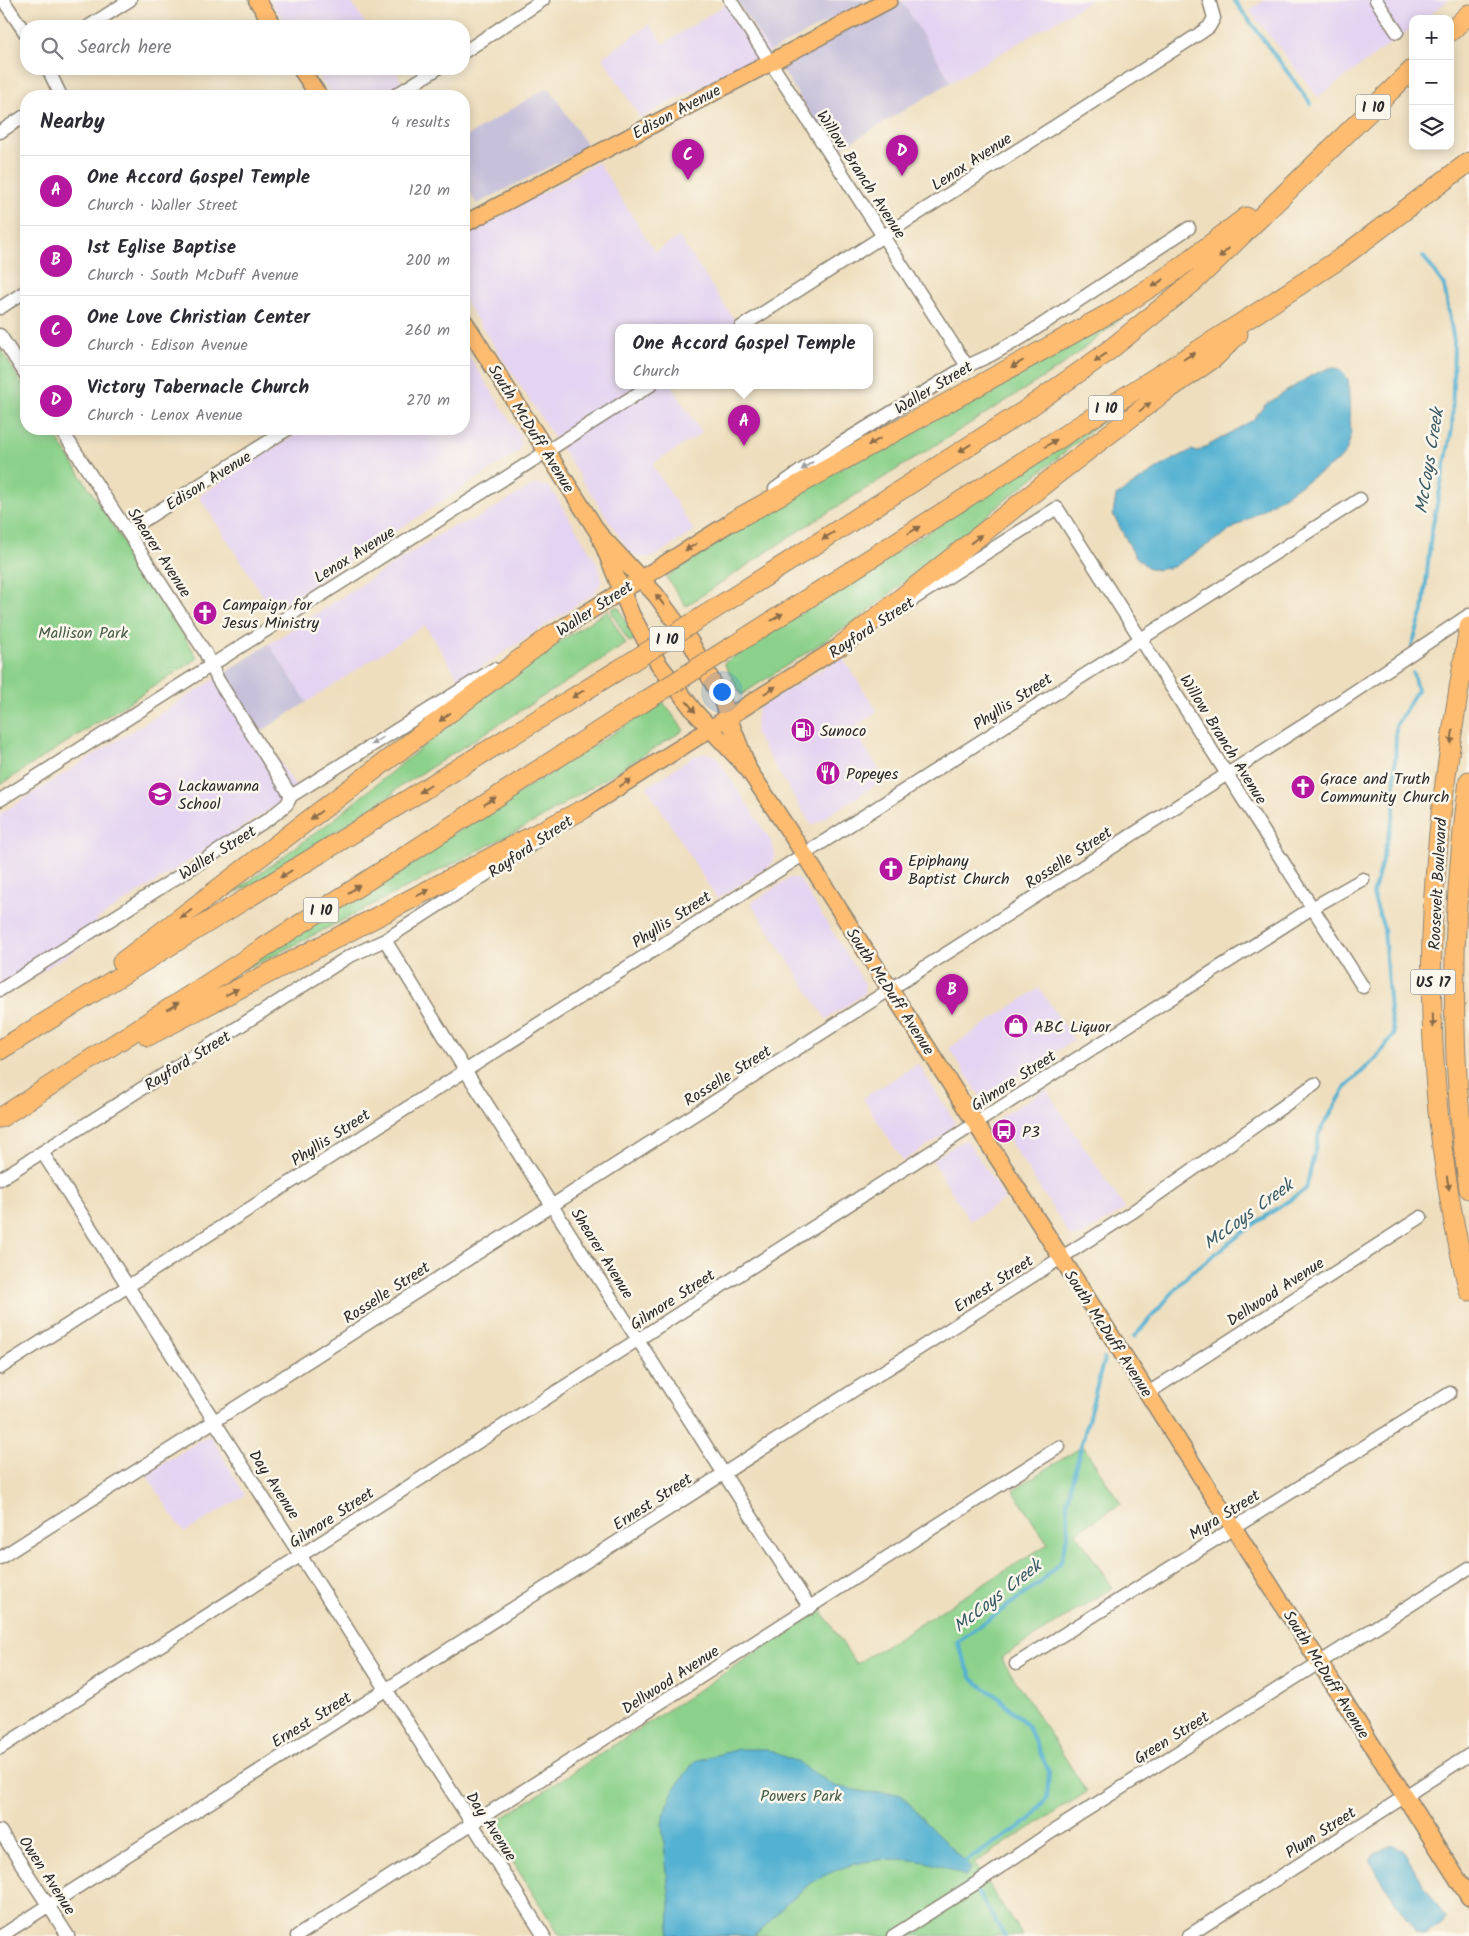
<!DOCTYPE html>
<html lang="en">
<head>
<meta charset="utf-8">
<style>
	:root { --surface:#fff; --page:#f7f7f7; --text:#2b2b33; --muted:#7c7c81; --line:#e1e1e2; --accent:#b5179e }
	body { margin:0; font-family:Kalam,sans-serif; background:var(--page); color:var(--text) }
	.controls { position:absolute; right:15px; top:15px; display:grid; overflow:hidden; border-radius:10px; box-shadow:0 2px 12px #0003 }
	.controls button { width:45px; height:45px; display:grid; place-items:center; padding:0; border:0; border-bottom:1px solid var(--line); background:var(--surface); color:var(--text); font:25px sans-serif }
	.you { position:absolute; left:721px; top:691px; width:18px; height:18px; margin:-12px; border:4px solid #fff; border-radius:50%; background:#1a73e8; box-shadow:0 0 0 8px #1a73e833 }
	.badge { display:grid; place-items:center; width:32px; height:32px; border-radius:50%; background:var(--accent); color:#fff; font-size:16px; font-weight:700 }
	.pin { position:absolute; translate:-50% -41px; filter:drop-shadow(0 1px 2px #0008) }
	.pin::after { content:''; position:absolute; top:26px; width:18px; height:15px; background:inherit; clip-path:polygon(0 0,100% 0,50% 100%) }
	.popup { position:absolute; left:615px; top:324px; width:258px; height:65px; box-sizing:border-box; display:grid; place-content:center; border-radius:10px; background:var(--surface); filter:drop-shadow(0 1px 4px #0005); font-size:16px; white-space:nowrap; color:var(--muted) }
	.popup b { font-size:19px; color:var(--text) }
	.popup::after { content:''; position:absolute; left:50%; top:100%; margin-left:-10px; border:10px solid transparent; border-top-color:var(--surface) }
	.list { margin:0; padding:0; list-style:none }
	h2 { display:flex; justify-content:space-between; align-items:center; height:65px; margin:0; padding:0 20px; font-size:21px }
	h2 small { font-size:16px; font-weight:400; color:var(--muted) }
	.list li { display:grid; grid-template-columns:32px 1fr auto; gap:15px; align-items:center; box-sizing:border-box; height:70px; padding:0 20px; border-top:1px solid var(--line) }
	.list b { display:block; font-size:19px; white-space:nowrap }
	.list p { margin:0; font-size:16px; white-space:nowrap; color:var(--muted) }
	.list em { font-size:16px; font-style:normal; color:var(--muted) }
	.icon { flex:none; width:28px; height:28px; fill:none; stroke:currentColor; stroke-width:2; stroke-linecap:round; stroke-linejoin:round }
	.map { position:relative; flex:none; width:1469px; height:1936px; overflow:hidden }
	.search { position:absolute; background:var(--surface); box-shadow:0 2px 12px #0003; left:20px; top:20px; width:450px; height:55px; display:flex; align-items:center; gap:12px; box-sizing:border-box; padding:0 18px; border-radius:20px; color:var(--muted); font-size:19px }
	.panel { position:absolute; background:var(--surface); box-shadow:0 2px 12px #0003; left:20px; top:90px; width:450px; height:345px; border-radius:20px }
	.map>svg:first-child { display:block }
	.built { fill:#e4d3f2 }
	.industrial { fill:#c6c0da }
	.green { fill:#8cd18b; stroke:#5c7e5b }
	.water { fill:#52b1d1; stroke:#3e6e7e }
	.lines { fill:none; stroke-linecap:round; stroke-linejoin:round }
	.stream { stroke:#52b1d1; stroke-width:4 }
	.minor-casing { stroke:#8c8474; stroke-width:15 }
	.major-casing { stroke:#8c8474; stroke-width:19 }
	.highway-casing { stroke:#8c8474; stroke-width:21 }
	.minor { stroke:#fff; stroke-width:12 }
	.major { stroke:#febc70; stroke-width:16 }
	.highway { stroke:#febc70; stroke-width:19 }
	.highway-bridge-casing { stroke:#8c8474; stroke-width:21; stroke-linecap:butt }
	.highway-bridge { stroke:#febc70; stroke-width:19 }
	.oneway { fill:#8a6c4a }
	.oneway2 { fill:#a0a0a0 }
	.labels { text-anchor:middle; stroke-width:5; stroke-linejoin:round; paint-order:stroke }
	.shield { fill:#fbf7ec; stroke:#696865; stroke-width:1 }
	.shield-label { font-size:15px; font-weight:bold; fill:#2b2b2b }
	.street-label { font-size:16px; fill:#2b2b2b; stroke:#fbf7ec }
	.poi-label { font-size:16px; fill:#2b2b2b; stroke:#fbf7ec; text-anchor:start }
	.park-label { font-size:16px; fill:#485d48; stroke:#fbf7ec }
	.water-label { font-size:18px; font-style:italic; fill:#395a65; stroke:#fbf7ec }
</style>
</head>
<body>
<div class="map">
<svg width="1469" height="1936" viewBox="0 0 1469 1936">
	<rect width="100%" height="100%" fill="#fbf7ec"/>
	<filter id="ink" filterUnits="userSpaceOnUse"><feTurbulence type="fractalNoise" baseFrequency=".02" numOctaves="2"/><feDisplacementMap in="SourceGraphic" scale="10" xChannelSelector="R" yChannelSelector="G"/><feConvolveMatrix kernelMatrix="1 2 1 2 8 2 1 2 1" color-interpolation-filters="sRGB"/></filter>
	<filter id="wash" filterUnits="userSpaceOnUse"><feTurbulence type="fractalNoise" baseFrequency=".0096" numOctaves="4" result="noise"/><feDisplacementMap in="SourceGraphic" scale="20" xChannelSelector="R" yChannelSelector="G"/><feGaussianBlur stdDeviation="1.12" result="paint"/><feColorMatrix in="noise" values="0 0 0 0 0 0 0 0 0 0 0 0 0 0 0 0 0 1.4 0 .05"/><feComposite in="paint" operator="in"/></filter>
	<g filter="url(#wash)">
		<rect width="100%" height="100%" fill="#eedebd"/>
		<path class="built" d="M270 0H350L367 26H287Z
			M733 0 770 52 640 118 603 57 650 24 663 44Z
			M905 0H1092L951 82 902 1Z
			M1265 0H1448L1425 19H1413V27L1318 97 1249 10Z
			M314 69H394L403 84 405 96H332Z
			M598 162 655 252 679 237 739 327H619V385H671L702 433 652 464 694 531 655 556 647 558 637 557 629 551 464 300V237Z
			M464 348 520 436 521 446 518 452 273 611 199 496 304 429H464Z
			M535 484 547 486 554 493 598 565 602 580 595 593 460 681 425 625 307 702 269 644 449 528 478 518Z
			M842 657 877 711 853 729 885 779 812 826 755 734 758 708Z
			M223 674 296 787 277 805 96 920 103 932 0 998V814Z
			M707 753 716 756 771 841 775 852 772 864 717 899 647 787 694 756Z
			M790 878H796L800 880 865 984 864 994 826 1019 751 903Z
			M1039 988 1074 1040 982 1099 949 1048Z
			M918 1064 955 1122 949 1132 903 1161 863 1098Z
			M1046 1089 1125 1209 1082 1236 1071 1237 998 1123 1000 1117Z
			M967 1140 1005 1199 970 1221 932 1160 962 1141Z
			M211 1436 245 1495 184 1533 146 1474 206 1437Z"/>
		<path class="industrial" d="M736 0H868L770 52Z
			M902 1 951 82 835 152 779 65Z
			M550 89 588 147 477 204 464 183V138L543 90Z
			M269 644 307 702 260 732 223 674Z"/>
		<path class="green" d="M1154 293 1060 367 800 530 686 606 666 577 785 500Z
			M0 348 26 390V429H51L198 658 0 785Z
			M1114 412 860 618 741 695 724 663Z
			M618 606 635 639 629 642 613 615 611 609Z
			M608 610 610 616 626 644 395 790 393 794 254 884 233 893 333 820 485 695 553 646Z
			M663 702 684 730 538 820 265 960 232 973Z
			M1083 1446 1121 1504 1076 1532 1112 1588 1001 1658 1087 1792 974 1863 1023 1936H560L490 1826 821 1610 856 1664 1048 1544 1013 1490Z"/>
		<path class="water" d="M1332 367 1339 369 1348 379 1351 436 1346 452 1338 461 1173 567 1157 570 1147 567 1135 556 1113 514 1116 496 1166 463 1192 450 1197 452 1253 420 1265 405 1312 375Z
			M738 1749H766L799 1763 835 1786 865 1792 901 1794 925 1822 971 1868 966 1877C916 1849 846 1854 801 1891 784 1904 771 1922 754 1936H669L670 1903 662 1824 666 1808 674 1789 695 1761Z
			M1393 1844 1402 1849 1445 1918 1442 1924 1425 1935 1416 1933 1371 1864 1370 1860 1376 1853Z"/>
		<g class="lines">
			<path class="stream" d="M1234 0 1311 104
				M1412 645 1423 611 1431 534 1452 429 1454 341 1444 285 1423 256
				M1134 1337 1189 1274 1250 1227 1306 1189 1319 1133 1346 1087 1377 1057 1394 1034 1390 1012 1384 929 1373 895 1394 814 1396 726 1417 690 1413 673
				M965 1865V1862L1029 1821 1047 1798 1049 1772 1027 1725 999 1698 972 1679 957 1642 1041 1582 1061 1561 1068 1532 1067 1500 1104 1359
				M978 1893 1005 1936"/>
		</g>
	</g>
	<g filter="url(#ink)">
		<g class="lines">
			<defs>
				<path id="minor" d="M3 0 26 34
					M730 0 967 366
					M1376 0 1397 32
					M89 26 130 0
					M464 52 543 0
					M48 69 61 96
					M394 96 437 69
					M0 132 26 115
					M0 308 26 291
					M741 327 1199 34 1209 27 1214 18 1209 0
					M0 335 26 375
					M61 429 205 652 218 680 291 796
					M775 489 838 445 967 366 991 355 1023 337 1189 228
					M127 531 288 429
					M904 605 1057 508 1363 987
					M0 800 651 385
					M385 940 465 1070 810 1608
					M0 990 270 818 287 804 291 796 494 669
					M42 1152 544 1936
					M0 1179 348 957 385 940 536 842
					M0 1368 1360 499
					M1148 1393 1421 1217
					M0 1558 1318 716 1469 615
					M1016 1664 1450 1393
					M0 1748 1312 908 1363 879
					M0 1831 68 1936
					M1 1936 1131 1213 1315 1084
					M297 1936 1059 1447
					M893 1936 978 1882 1047 1835 1469 1568
					M1188 1936 1469 1755"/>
				<path id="major" d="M257 0 274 26
					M301 69 319 96
					M464 224 889 0
					M464 321 599 534 656 595 691 643 720 696 747 765
					M599 534 631 614 658 663 694 711 748 769 793 837 1469 1897
					M553 634 733 521
					M584 809 842 645"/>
				<path id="highway" d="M1450 32 1469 14
					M733 521 1119 308 1174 272 1246 217
					M713 610 1024 411 1102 356 1196 280 1413 69
					M1469 627C1458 695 1446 764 1439 833 1423 984 1432 1143 1469 1291
					M736 644 1263 309 1341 258 1469 162
					M842 645 1057 474 1159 396 1214 358 1238 334
					M1469 781C1451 917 1448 1053 1469 1189
					M122 962 553 634
					M148 1036 584 809
					M0 1050 620 669
					M0 1118 642 703"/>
			</defs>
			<use href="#minor" class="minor-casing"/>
			<use href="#major" class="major-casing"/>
			<use href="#highway" class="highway-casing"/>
			<use href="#minor" class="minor"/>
			<use href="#major" class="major"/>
			<use href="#highway" class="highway"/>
			<defs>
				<path id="highway-bridge" d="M620 669 713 610
					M642 703 736 644"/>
			</defs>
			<use href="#highway-bridge" class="highway-bridge-casing"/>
			<use href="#highway-bridge" class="highway-bridge"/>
		</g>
		<defs><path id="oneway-solid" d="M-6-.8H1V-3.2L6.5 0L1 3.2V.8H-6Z" transform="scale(1.25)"/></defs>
		<g class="oneway">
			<use href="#oneway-solid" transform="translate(1224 253) rotate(136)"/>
			<use href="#oneway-solid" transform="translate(1158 283) rotate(147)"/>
			<use href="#oneway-solid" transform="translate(1189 356) rotate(-32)"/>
			<use href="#oneway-solid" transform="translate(1100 358) rotate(143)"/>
			<use href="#oneway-solid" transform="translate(1017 364) rotate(151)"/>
			<use href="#oneway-solid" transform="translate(1145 407) rotate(-37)"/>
			<use href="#oneway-solid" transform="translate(874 442) rotate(151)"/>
			<use href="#oneway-solid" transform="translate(1051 443) rotate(-32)"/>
			<use href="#oneway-solid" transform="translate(965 448) rotate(147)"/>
			<use href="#oneway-solid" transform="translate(914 530) rotate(-32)"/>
			<use href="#oneway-solid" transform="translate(828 536) rotate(147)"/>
			<use href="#oneway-solid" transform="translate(976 539) rotate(-38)"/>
			<use href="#oneway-solid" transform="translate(691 547) rotate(148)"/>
			<use href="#oneway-solid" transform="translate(660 600) rotate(-129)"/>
			<use href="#oneway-solid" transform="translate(777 617) rotate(-32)"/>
			<use href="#oneway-solid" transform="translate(770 690) rotate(-32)"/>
			<use href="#oneway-solid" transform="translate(578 694) rotate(148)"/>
			<use href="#oneway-solid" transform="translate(691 707) rotate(51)"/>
			<use href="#oneway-solid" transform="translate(445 717) rotate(143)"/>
			<use href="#oneway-solid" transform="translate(1452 737) rotate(98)"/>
			<use href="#oneway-solid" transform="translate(625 783) rotate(-32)"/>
			<use href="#oneway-solid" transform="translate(425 789) rotate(148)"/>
			<use href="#oneway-solid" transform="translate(490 801) rotate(-33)"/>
			<use href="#oneway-solid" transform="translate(316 815) rotate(143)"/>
			<use href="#oneway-solid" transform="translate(286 874) rotate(148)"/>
			<use href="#oneway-solid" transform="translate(354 889) rotate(-33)"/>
			<use href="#oneway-solid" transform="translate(423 893) rotate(-27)"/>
			<use href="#oneway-solid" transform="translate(186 914) rotate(143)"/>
			<use href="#oneway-solid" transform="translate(232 992) rotate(-27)"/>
			<use href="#oneway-solid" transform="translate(173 1006) rotate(-33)"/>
			<use href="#oneway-solid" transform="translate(1433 1021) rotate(88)"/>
			<use href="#oneway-solid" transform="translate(1448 1183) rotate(80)"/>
		</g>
		<g class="oneway2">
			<use href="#oneway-solid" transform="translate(807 466) rotate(144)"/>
			<use href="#oneway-solid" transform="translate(377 741) rotate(148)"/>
		</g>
	</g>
	<defs>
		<symbol id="church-disc" viewBox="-11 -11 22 22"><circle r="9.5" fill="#b5179e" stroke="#fbf7ec"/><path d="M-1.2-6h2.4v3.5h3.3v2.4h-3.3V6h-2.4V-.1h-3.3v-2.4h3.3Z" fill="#fff"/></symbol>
		<symbol id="fuel-disc" viewBox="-11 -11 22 22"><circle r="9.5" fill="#b5179e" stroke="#fbf7ec"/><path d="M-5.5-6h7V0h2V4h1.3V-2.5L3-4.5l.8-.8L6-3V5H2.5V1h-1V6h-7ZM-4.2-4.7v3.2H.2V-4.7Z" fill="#fff"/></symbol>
		<symbol id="restaurant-disc" viewBox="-11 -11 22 22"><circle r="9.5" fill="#b5179e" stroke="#fbf7ec"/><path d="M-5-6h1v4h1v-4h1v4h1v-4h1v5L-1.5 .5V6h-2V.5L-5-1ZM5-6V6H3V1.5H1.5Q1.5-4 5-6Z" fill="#fff"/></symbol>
		<symbol id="school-disc" viewBox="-11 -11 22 22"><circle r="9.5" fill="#b5179e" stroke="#fbf7ec"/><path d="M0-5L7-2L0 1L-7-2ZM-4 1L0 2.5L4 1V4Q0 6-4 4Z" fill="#fff"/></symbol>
		<symbol id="shop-disc" viewBox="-11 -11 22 22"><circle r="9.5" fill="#b5179e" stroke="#fbf7ec"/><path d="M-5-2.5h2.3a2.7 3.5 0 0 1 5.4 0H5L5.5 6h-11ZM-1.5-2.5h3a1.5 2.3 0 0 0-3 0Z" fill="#fff"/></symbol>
		<symbol id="bus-disc" viewBox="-11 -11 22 22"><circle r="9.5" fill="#b5179e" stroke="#fbf7ec"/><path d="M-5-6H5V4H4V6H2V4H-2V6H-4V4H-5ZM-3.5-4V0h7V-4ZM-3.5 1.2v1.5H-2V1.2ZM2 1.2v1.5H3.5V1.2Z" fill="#fff"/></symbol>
	</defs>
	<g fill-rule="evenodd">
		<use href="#church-disc" x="191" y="599" width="28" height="28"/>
		<use href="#fuel-disc" x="789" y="716" width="28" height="28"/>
		<use href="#restaurant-disc" x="814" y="759" width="28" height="28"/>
		<use href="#church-disc" x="1289" y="773" width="28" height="28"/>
		<use href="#school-disc" x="146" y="780" width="28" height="28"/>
		<use href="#church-disc" x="877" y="855" width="28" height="28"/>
		<use href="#shop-disc" x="1002" y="1012" width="28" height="28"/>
		<use href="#bus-disc" x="990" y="1117" width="28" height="28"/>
	</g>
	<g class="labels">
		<g class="shield">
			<rect x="1355.5" y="94.5" width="35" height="25" rx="4"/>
			<rect x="1088.5" y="395.5" width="35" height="25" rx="4"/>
			<rect x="649.5" y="626.5" width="35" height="25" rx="4"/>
			<rect x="303.5" y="897.5" width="35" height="25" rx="4"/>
			<rect x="1410.5" y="969.5" width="45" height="25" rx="4"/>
		</g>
		<g class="shield-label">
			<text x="1373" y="112">I 10</text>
			<text x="1106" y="413">I 10</text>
			<text x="667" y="644">I 10</text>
			<text x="321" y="915">I 10</text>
			<text x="1433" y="987">US 17</text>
		</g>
		<g class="street-label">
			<text transform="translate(676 111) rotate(-28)" y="6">Edison Avenue</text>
			<text transform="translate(971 161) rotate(-33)" y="6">Lenox Avenue</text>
			<text transform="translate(862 174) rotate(57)" y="6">Willow Branch Avenue</text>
			<text transform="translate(933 387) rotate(-31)" y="6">Waller Street</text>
			<text transform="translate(532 428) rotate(58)" y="6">South McDuff Avenue</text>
			<text transform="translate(208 480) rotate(-32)" y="6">Edison Avenue</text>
			<text transform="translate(160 552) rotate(57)" y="6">Shearer Avenue</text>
			<text transform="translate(354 554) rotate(-32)" y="6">Lenox Avenue</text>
			<text transform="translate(594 608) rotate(-33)" y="6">Waller Street</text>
			<text transform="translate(871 627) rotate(-33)" y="6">Rayford Street</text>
			<text transform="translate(1012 701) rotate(-33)" y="6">Phyllis Street</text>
			<text transform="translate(1224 739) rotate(58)" y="6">Willow Branch Avenue</text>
			<text transform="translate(530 846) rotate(-34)" y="6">Rayford Street</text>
			<text transform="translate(217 852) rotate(-32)" y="6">Waller Street</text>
			<text transform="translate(1068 857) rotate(-33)" y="6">Rosselle Street</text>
			<text transform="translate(1437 884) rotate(-87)" y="6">Roosevelt Boulevard</text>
			<text transform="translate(671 919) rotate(-33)" y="6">Phyllis Street</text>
			<text transform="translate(891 991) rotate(57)" y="6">South McDuff Avenue</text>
			<text transform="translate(187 1060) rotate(-32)" y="6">Rayford Street</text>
			<text transform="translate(727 1075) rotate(-32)" y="6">Rosselle Street</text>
			<text transform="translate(1013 1080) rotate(-33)" y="6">Gilmore Street</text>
			<text transform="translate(330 1137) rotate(-33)" y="6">Phyllis Street</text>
			<text transform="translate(603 1253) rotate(58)" y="6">Shearer Avenue</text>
			<text transform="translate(993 1283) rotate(-33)" y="6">Ernest Street</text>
			<text transform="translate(1275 1291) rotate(-33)" y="6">Dellwood Avenue</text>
			<text transform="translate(386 1292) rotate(-33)" y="6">Rosselle Street</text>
			<text transform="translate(672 1299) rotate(-33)" y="6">Gilmore Street</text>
			<text transform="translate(1109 1333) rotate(57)" y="6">South McDuff Avenue</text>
			<text transform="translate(275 1484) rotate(57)" y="6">Day Avenue</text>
			<text transform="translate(652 1501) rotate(-33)" y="6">Ernest Street</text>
			<text transform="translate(1224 1514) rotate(-32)" y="6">Myra Street</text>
			<text transform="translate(331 1517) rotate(-33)" y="6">Gilmore Street</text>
			<text transform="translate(1327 1674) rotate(58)" y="6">South McDuff Avenue</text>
			<text transform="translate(670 1679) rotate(-33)" y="6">Dellwood Avenue</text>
			<text transform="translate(311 1719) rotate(-32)" y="6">Ernest Street</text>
			<text transform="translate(1171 1737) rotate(-32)" y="6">Green Street</text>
			<text transform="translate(492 1826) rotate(57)" y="6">Day Avenue</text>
			<text transform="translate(1320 1832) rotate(-33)" y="6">Plum Street</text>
			<text transform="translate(48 1875) rotate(57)" y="6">Owen Avenue</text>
		</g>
		<g class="poi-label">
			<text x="222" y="610">Campaign for<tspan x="222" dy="18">Jesus Ministry</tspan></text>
			<text x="820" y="736">Sunoco</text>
			<text x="846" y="779">Popeyes</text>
			<text x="1320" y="784">Grace and Truth<tspan x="1320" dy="18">Community Church</tspan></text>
			<text x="178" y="791">Lackawanna<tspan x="178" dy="18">School</tspan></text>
			<text x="908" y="866">Epiphany<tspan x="908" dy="18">Baptist Church</tspan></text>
			<text x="1034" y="1032">ABC Liquor</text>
			<text x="1022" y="1137">P3</text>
		</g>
		<g class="park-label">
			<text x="83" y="638">Mallison Park</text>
			<text x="801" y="1801">Powers Park</text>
		</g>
		<g class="water-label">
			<text transform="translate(1429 461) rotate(-81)" y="6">McCoys Creek</text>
			<text transform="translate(1248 1214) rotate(-36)" y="6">McCoys Creek</text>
			<text transform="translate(997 1596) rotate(-38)" y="6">McCoys Creek</text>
		</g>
	</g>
</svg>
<div class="controls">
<button>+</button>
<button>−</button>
<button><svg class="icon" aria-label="layers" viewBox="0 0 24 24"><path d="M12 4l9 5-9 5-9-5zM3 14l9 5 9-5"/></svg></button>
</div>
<div class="you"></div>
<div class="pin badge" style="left:744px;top:446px">A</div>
<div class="popup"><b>One Accord Gospel Temple</b>Church</div>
<div class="pin badge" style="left:952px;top:1015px">B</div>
<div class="pin badge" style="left:688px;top:180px">C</div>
<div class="pin badge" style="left:902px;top:176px">D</div>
<div class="search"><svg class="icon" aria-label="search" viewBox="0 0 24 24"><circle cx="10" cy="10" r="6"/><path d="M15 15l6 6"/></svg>Search here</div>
<section class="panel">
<h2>Nearby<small>4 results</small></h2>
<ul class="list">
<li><span class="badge">A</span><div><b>One Accord Gospel Temple</b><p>Church · Waller Street</p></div><em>120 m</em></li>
<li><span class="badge">B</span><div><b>1st Eglise Baptise</b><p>Church · South McDuff Avenue</p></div><em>200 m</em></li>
<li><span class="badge">C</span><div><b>One Love Christian Center</b><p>Church · Edison Avenue</p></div><em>260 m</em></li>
<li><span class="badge">D</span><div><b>Victory Tabernacle Church</b><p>Church · Lenox Avenue</p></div><em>270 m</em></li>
</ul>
</section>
</div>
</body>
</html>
